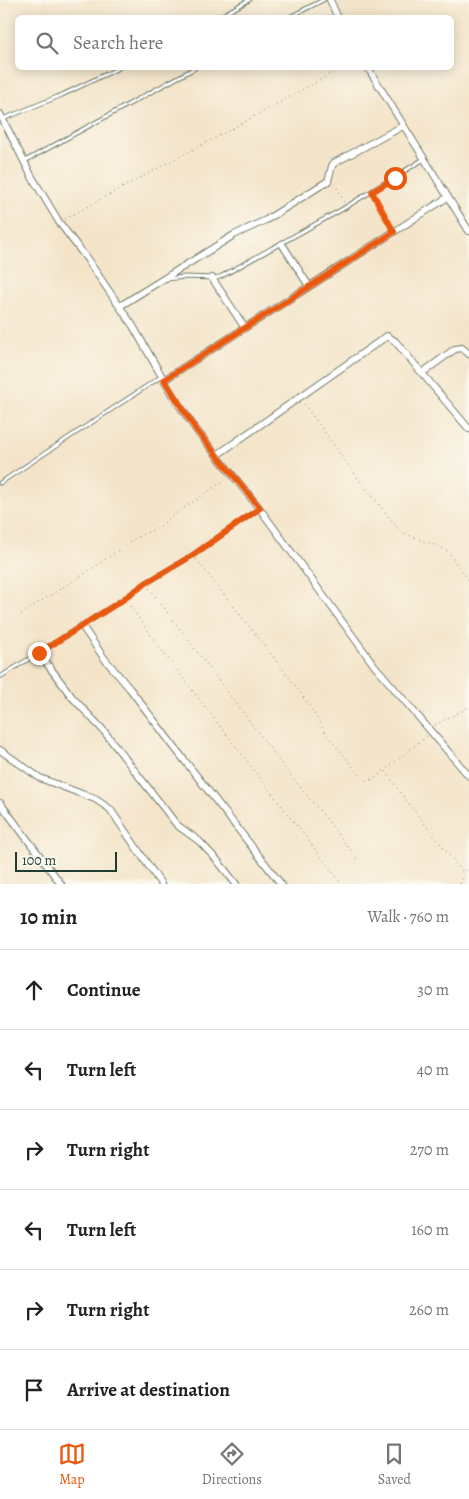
<!DOCTYPE html>
<html lang="en">
<head>
<meta charset="utf-8">
<style>
	:root { --surface:#fff; --page:#f2f2f2; --text:#222; --muted:#767676; --line:#e0e0e0; --accent:#ea580c }
	body { margin:0; font-family:Alegreya,serif; background:var(--page); color:var(--text) }
	.scale { position:absolute; left:15px; bottom:12px; width:102px; box-sizing:border-box; padding-left:5px; border:2px solid #1f3d34; border-top:0; font-size:14px; line-height:18px; white-space:nowrap; color:#1f3d34; -webkit-text-stroke:4px #fbf7ec; paint-order:stroke }
	.stop { position:absolute; width:15px; height:15px; margin:-11px; border:4px solid #ea580c; border-radius:50%; background:#fff }
	.stop.end { background:#ea580c; border-color:#fff; box-shadow:0 1px 5px #0008 }
	.list { margin:0; padding:0; list-style:none }
	h2 { display:flex; justify-content:space-between; align-items:center; height:65px; margin:0; padding:0 20px; font-size:21px }
	h2 small { font-size:16px; font-weight:400; color:var(--muted) }
	.list li { display:grid; grid-template-columns:32px 1fr auto; gap:15px; align-items:center; box-sizing:border-box; height:80px; padding:0 20px; border-top:1px solid var(--line) }
	.list b { display:block; font-size:19px; white-space:nowrap }
	.list em { font-size:16px; font-style:normal; color:var(--muted) }
	.icon { flex:none; width:28px; height:28px; fill:none; stroke:currentColor; stroke-width:2; stroke-linecap:round; stroke-linejoin:round }
	.map { position:relative; flex:none; width:469px; height:884px; overflow:hidden }
	.search { position:absolute; background:var(--surface); box-shadow:0 2px 12px #0003; left:15px; right:15px; top:15px; height:55px; display:flex; align-items:center; gap:12px; box-sizing:border-box; padding:0 18px; border-radius:8px; color:var(--muted); font-size:19px }
	.sheet { height:545px; background:var(--surface) }
	nav { display:flex; justify-content:space-around; align-items:center; box-sizing:border-box; height:70px; border-top:1px solid var(--line); background:var(--surface); font-size:14px; color:var(--muted) }
	nav a { display:grid; justify-items:center; gap:2px }
	nav .on { color:var(--accent) }
	.map>svg:first-child { display:block }
	.lines { fill:none; stroke-linecap:round; stroke-linejoin:round }
	.lane-casing { stroke:#6a7868; stroke-width:5 }
	.street-casing { stroke:#6a7868; stroke-width:8 }
	.path { stroke:#6a7868; stroke-width:1; stroke-dasharray:1 4; stroke-linecap:butt }
	.lane { stroke:#fff; stroke-width:3 }
	.street { stroke:#fff; stroke-width:6 }
	.route { stroke:#ea580c; stroke-width:6 }
</style>
</head>
<body>
<div class="map">
<svg width="469" height="884" viewBox="0 0 469 884">
	<rect width="100%" height="100%" fill="#fbf7ec"/>
	<filter id="ink" filterUnits="userSpaceOnUse"><feTurbulence type="fractalNoise" baseFrequency=".02" numOctaves="2"/><feDisplacementMap in="SourceGraphic" scale="10" xChannelSelector="R" yChannelSelector="G"/><feConvolveMatrix kernelMatrix="1 2 1 2 8 2 1 2 1" color-interpolation-filters="sRGB"/></filter>
	<filter id="wash" filterUnits="userSpaceOnUse"><feTurbulence type="fractalNoise" baseFrequency=".0096" numOctaves="4" result="noise"/><feDisplacementMap in="SourceGraphic" scale="20" xChannelSelector="R" yChannelSelector="G"/><feGaussianBlur stdDeviation="1.12" result="paint"/><feColorMatrix in="noise" values="0 0 0 0 0 0 0 0 0 0 0 0 0 0 0 0 0 1.4 0 .05"/><feComposite in="paint" operator="in"/></filter>
	<g filter="url(#wash)">
		<rect width="100%" height="100%" fill="#f4e5ca"/>
	</g>
	<g filter="url(#ink)">
		<g class="lines">
			<defs>
				<path id="lane" d="M217 18 249 0
					M288 18 323 0
					M3 119 62 95 119 68
					M25 161 195 68
					M166 279 185 277 216 278 222 276 341 210 424 159
					M0 483 162 376
					M0 677 124 599 146 583 193 555 259 509"/>
				<path id="street" d="M330 0 338 18
					M368 68 469 231
					M0 114 32 177 59 222 87 259 133 326 173 396 197 431 260 509 374 665 469 776
					M282 244 309 286
					M212 278 245 328
					M120 306 234 235 266 220 328 181 332 166 334 163 403 126
					M422 373 455 349 462 348 469 354
					M164 380 448 197
					M217 455 387 336 395 341 469 429
					M82 626 104 658 130 689 178 752 281 884
					M39 653 72 697 103 730 177 825 199 841 217 860 236 884
					M0 750 40 778 95 799 110 809 161 884
					M0 803 61 884"/>
			</defs>
			<use href="#lane" class="lane-casing"/>
			<use href="#street" class="street-casing"/>
			<path class="path" d="M335 183 344 202
				M374 195 391 226
				M65 219C156 168 250 121 340 68
				M304 404 360 481 401 532 444 549 449 553 469 581
				M196 559 289 677 309 705 327 735 363 779 369 781 375 778 427 736
				M149 588 290 775 324 816 357 859
				M127 602 169 660 342 884
				M21 614 87 572 137 537 161 526 172 516 228 478
				M435 725 469 707
				M386 771 399 791 464 874
				M460 884 465 872 469 868"/>
			<use href="#lane" class="lane"/>
			<use href="#street" class="street"/>
		</g>
	</g>
	<g class="lines" filter="url(#ink)">
		<path class="route" d="M39 653 124 599 146 583 193 555 260 508 197 431 164 380 394 232 372 192 395 178"/>
	</g>
</svg>
<div class="scale">100 m</div>
<div class="stop" style="left:395px;top:178px"></div>
<div class="stop end" style="left:39px;top:653px"></div>
<div class="search"><svg class="icon" aria-label="search" viewBox="0 0 24 24"><circle cx="10" cy="10" r="6"/><path d="M15 15l6 6"/></svg>Search here</div>
</div>
<section class="sheet">
<h2>10 min<small>Walk · 760 m</small></h2>
<ul class="list">
<li><svg class="icon" aria-label="ahead" viewBox="0 0 24 24"><path d="M12 20V5M6 11l6-6 6 6"/></svg><div><b>Continue</b></div><em>30 m</em></li>
<li><svg class="icon" aria-label="left" viewBox="0 0 24 24"><path d="M17 20v-9H6M10 6l-5 5 5 5"/></svg><div><b>Turn left</b></div><em>40 m</em></li>
<li><svg class="icon" aria-label="right" viewBox="0 0 24 24"><path d="M7 20v-9h11M14 6l5 5-5 5"/></svg><div><b>Turn right</b></div><em>270 m</em></li>
<li><svg class="icon" aria-label="left" viewBox="0 0 24 24"><path d="M17 20v-9H6M10 6l-5 5 5 5"/></svg><div><b>Turn left</b></div><em>160 m</em></li>
<li><svg class="icon" aria-label="right" viewBox="0 0 24 24"><path d="M7 20v-9h11M14 6l5 5-5 5"/></svg><div><b>Turn right</b></div><em>260 m</em></li>
<li><svg class="icon" aria-label="arrive" viewBox="0 0 24 24"><path d="M6 21V4h12l-3 4 3 4H6"/></svg><div><b>Arrive at destination</b></div></li>
</ul>
</section>
<nav>
<a class="on"><svg class="icon" aria-label="map" viewBox="0 0 24 24"><path d="M3 6l6-2 6 2 6-2v14l-6 2-6-2-6 2zM9 4v14M15 6v14"/></svg>Map</a>
<a><svg class="icon" aria-label="directions" viewBox="0 0 24 24"><path d="M12 3l9 9-9 9-9-9zM9 14v-3h6M13 9l2 2-2 2"/></svg>Directions</a>
<a><svg class="icon" aria-label="saved" viewBox="0 0 24 24"><path d="M7 4h10v16l-5-4-5 4z"/></svg>Saved</a>
</nav>
</body>
</html>
